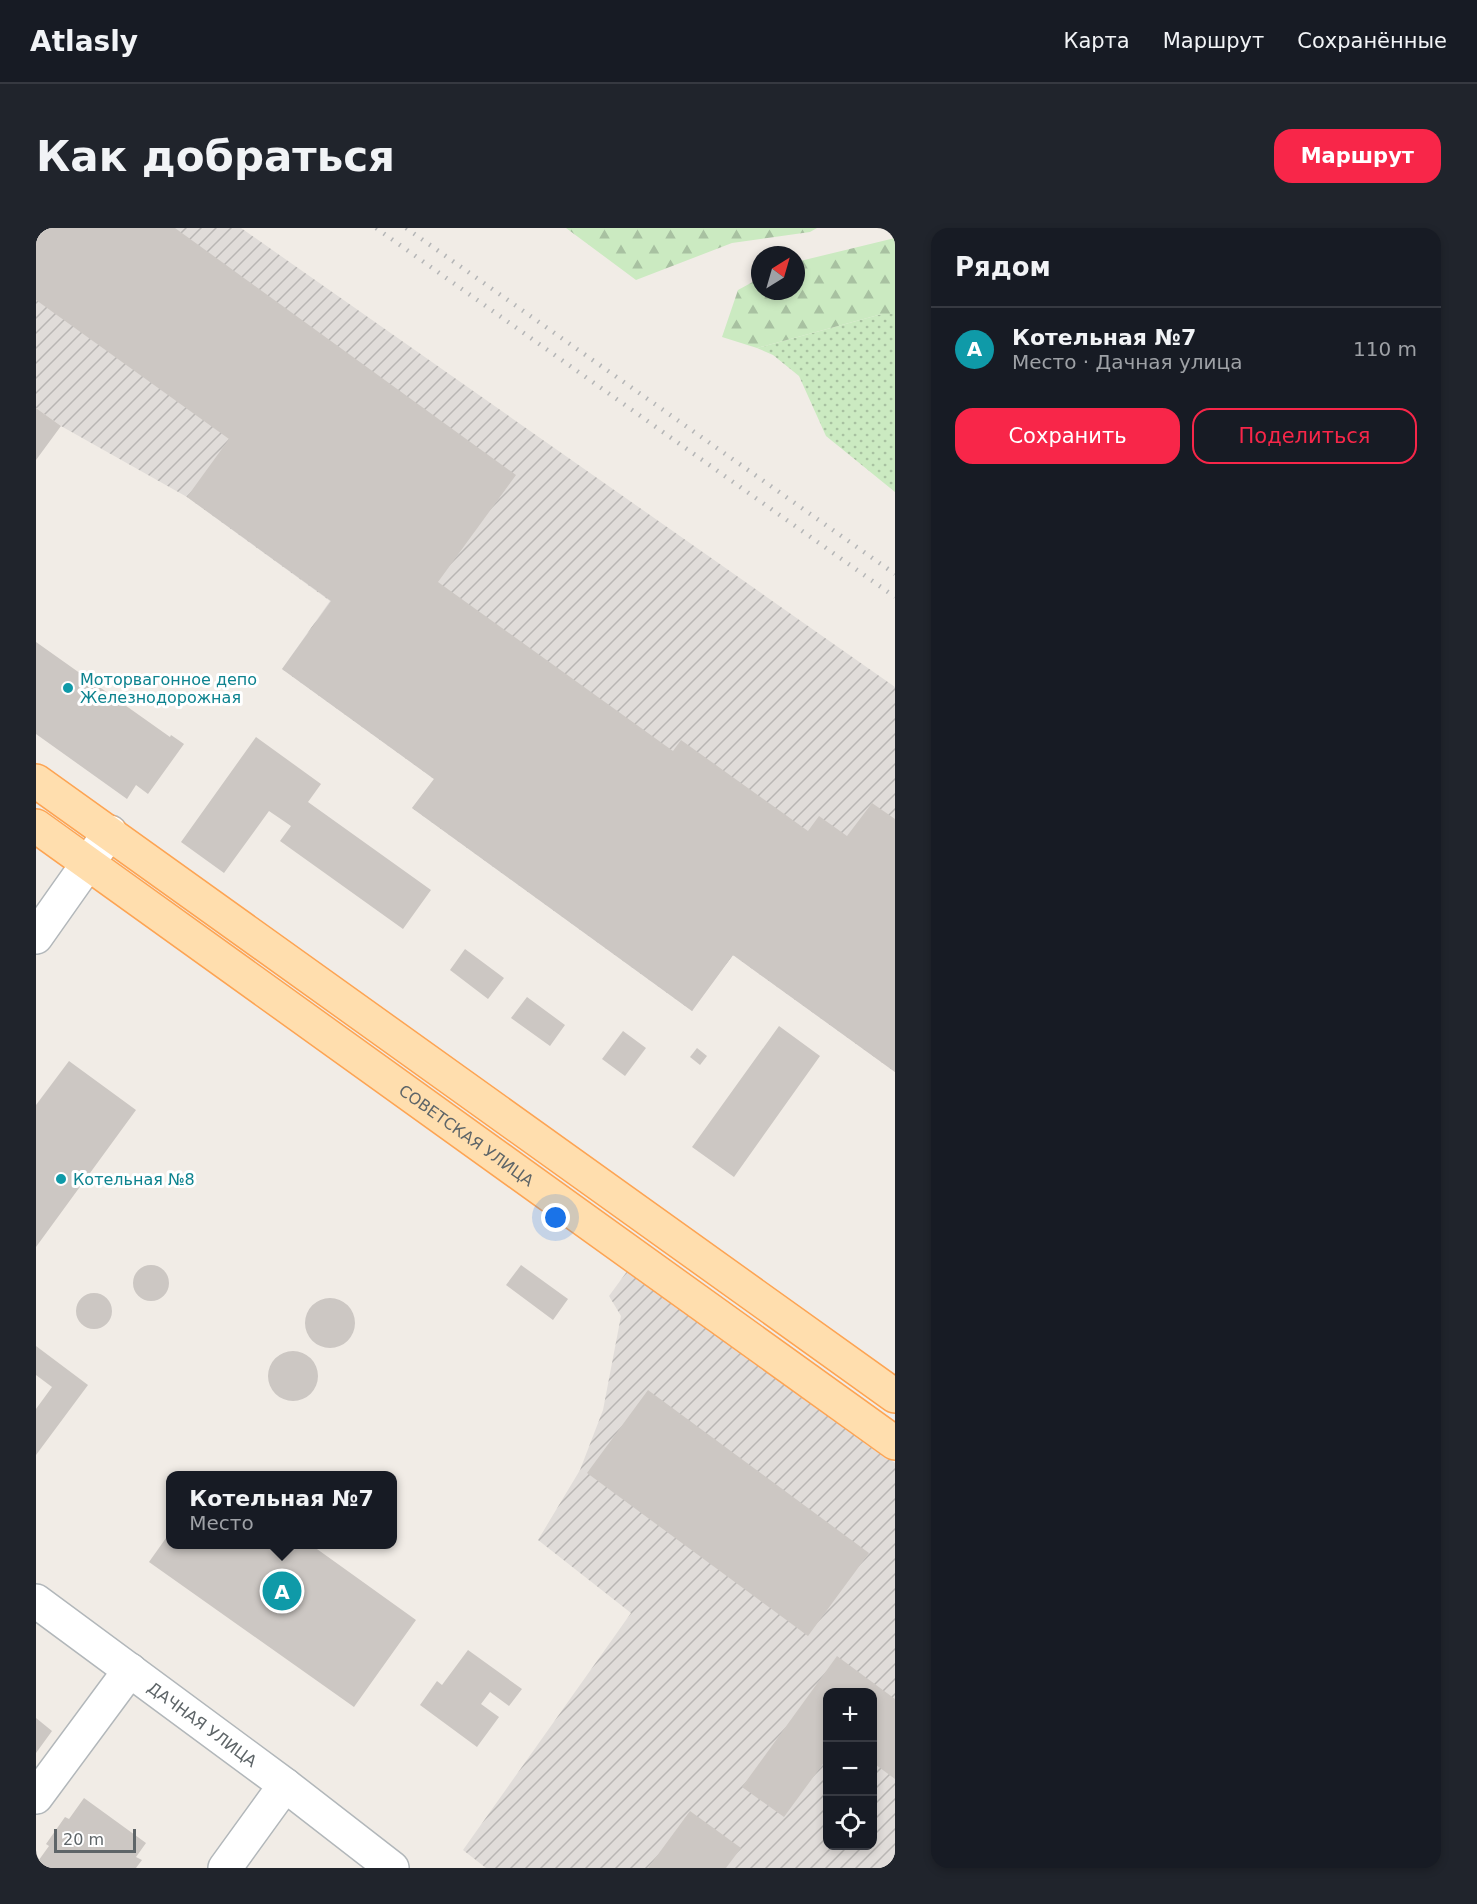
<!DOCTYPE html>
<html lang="ru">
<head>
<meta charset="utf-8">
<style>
	:root { --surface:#171b24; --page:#20242c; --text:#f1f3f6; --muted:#9ea1a6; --line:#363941; --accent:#f82649 }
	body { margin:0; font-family:"DejaVu Sans",sans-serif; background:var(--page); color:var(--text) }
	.controls { position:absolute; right:18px; bottom:18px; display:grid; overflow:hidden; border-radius:12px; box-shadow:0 3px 9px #0003 }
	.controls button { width:54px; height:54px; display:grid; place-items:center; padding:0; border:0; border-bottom:2px solid var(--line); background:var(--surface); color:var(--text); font:30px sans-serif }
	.compass { position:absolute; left:715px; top:18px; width:54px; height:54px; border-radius:50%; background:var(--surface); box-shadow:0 3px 9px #0003; rotate:37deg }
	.scale { position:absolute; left:18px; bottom:15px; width:82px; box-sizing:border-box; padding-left:6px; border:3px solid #5e6568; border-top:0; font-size:16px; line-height:21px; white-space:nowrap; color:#5e6568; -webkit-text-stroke:4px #fff; paint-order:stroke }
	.you { position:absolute; left:520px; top:990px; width:21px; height:21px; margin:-15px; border:4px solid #fff; border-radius:50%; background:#1a73e8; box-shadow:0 0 0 9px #1a73e833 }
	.badge { display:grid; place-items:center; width:39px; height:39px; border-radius:50%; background:var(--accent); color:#fff; font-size:20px; font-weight:700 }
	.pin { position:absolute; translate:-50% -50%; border:3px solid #fff; box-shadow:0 2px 6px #0006 }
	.popup { position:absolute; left:130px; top:1243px; width:231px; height:78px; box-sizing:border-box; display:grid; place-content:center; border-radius:12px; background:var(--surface); filter:drop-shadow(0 2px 4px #0005); font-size:20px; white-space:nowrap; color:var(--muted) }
	.popup b { font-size:22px; color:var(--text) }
	.popup::after { content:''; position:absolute; left:50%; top:100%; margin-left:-12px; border:12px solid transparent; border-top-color:var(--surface) }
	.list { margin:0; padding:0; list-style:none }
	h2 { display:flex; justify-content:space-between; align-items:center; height:78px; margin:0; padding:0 24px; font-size:26px }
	h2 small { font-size:20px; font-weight:400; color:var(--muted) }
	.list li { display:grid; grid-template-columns:39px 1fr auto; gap:18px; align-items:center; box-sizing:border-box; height:84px; padding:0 24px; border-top:2px solid var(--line) }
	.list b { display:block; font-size:22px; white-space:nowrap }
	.list p { margin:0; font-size:20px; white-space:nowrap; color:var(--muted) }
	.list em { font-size:20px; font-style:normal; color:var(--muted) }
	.actions { display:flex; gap:12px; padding:18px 24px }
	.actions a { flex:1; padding:14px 0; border:2px solid var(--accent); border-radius:18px; text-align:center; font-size:21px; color:var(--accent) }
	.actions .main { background:var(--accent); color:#fff }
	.icon { flex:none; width:33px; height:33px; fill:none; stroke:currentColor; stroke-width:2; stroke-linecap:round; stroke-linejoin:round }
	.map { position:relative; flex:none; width:859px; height:1640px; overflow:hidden; border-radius:18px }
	header { display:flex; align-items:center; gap:36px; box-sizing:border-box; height:84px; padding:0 30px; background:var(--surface); border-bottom:2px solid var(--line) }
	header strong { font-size:28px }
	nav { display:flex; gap:33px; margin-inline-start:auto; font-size:21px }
	.intro { display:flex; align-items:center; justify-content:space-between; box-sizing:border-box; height:144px; padding:0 36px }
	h1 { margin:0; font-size:42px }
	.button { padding:15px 27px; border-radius:18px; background:var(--accent); color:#fff; font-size:21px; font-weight:700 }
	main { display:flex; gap:36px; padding:0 36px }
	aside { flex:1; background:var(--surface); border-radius:18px; box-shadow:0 3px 9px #0003 }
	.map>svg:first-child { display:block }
	.industrial { fill:url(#industrial-furrows); fill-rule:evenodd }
	.grass { fill:url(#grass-dots) }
	.forest { fill:url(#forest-firs) }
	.building { fill:#ccc7c3 }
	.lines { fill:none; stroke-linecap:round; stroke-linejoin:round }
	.minor-casing { stroke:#b2b7ba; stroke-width:36 }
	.major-casing { stroke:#fda453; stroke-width:36 }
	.minor { stroke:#fff; stroke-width:33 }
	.major { stroke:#ffdeae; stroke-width:33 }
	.rail { stroke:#b5b6b7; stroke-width:4.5; stroke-dasharray:1.5 8; stroke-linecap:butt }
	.culture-dot { fill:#0f9aa8; stroke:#fff; stroke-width:2 }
	.labels { text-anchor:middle; stroke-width:6; stroke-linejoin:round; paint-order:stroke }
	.culture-label { font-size:16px; fill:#0d838f; stroke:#fff; text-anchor:start }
	.street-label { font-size:16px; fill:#5e6568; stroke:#fff }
</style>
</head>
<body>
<header>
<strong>Atlasly</strong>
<nav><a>Карта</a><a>Маршрут</a><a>Сохранённые</a></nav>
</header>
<div class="intro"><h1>Как добраться</h1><a class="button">Маршрут</a></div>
<main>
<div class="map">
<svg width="859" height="1640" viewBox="0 0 859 1640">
	<defs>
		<pattern id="industrial-furrows" width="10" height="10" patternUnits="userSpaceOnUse" patternTransform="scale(1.5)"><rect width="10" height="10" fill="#e0dcd9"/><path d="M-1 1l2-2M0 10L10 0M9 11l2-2" fill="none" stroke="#b9b6b4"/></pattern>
		<pattern id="grass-dots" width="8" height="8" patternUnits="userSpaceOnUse" patternTransform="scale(1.5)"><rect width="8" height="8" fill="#cbeac1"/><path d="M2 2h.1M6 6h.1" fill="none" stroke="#a8c1a1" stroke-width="1.8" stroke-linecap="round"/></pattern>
		<pattern id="forest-firs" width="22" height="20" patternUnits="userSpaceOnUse" patternTransform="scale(1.5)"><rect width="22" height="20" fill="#cbeac1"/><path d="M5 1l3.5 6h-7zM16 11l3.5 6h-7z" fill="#a8c1a1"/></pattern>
	</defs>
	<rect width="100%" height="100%" fill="#f1ece6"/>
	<path class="industrial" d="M0 0H205L859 459V844L697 727 656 783 376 580 398 551 246 441 294 373 151 269 25 198 0 180Z
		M592 1042 676 1100 859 1235V1640H450L427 1622 595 1385 502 1312 544 1242 567 1182 585 1088 573 1068ZM792 1464H836V1618H792Z"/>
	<path class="grass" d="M846 86H859V264L790 208 763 148 737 127 721 120Z"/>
	<path class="forest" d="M530 0H781L774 4 696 15 600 52Z
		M859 10V86H846L721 120 686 109 702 62 724 50V63H760V34Z"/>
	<path class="building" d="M0 0H139L480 247 402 354 637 523 645 512 772 603 783 588 811 608 836 575 859 591V844L697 727 656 783 376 580 398 551 246 441 295 373 151 269 193 211 0 72Z
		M0 180 25 198 0 232Z
		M0 414 134 509 135 507 148 516 112 566 100 557 91 571 0 506Z
		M220 509 285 556 272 574 395 662 367 701 244 613 255 598 233 583 188 645 145 614Z
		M429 721 468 750 452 771 414 742Z
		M491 769 529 797 514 818 475 790Z
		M743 798 784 828 698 949 656 919Z
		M587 803 610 820 589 848 566 831Z
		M661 820 671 828 664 837 654 829Z
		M33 833 100 882 0 1019V877Z
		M485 1037 532 1071 517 1092 470 1057Z
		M97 1055a18 18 0 1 1 36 0a18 18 0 1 1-36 0Z
		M40 1083a18 18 0 1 1 36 0a18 18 0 1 1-36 0Z
		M269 1095a25 25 0 1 1 50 0a25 25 0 1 1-50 0Z
		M0 1118 52 1157 0 1227V1181L16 1159 0 1147Z
		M232 1148a25 25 0 1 1 50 0a25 25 0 1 1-50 0Z
		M612 1162 833 1325 772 1408 551 1245Z
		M135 1303V1316H274L380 1392 318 1479 113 1334Z
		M432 1422 486 1461 473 1478 454 1464 445 1476 463 1489 441 1519 384 1477 401 1453 406 1457Z
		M801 1428 859 1471V1551L836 1534V1464H792V1529L748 1589 706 1559Z
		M0 1490 16 1503 0 1525Z
		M48 1570 110 1615 100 1629 106 1632 100 1640H0V1636L13 1618 10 1616 29 1589 33 1591Z
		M654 1583 705 1620 690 1640H612Z"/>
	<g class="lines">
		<defs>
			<g id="minor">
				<path d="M0 709 74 604"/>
				<path id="s1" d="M0 1373 249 1557 189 1640"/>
				<path d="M249 1557 356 1640"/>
				<path d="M0 1569 94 1442"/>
			</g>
			<g id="major">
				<path d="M0 553 859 1168"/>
				<path id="s2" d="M0 598 859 1215"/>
			</g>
		</defs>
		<use href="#minor" class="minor-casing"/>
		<use href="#major" class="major-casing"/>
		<use href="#minor" class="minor"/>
		<use href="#major" class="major"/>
		<path class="rail" d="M340 0 859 369
			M370 0 859 346"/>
	</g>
	<g class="culture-dot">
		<circle cx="32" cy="460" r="6"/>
		<circle cx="25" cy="951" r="6"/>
	</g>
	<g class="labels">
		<g class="culture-label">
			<text x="44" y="457">Моторвагонное депо<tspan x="44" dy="18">Железнодорожная</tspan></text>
			<text x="37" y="957">Котельная №8</text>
		</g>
		<g class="street-label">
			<text dy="6" stroke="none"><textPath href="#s2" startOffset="530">СОВЕТСКАЯ УЛИЦА</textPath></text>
			<text dy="6" stroke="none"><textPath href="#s1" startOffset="207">ДАЧНАЯ УЛИЦА</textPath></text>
		</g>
	</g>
</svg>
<div class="controls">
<button>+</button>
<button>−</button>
<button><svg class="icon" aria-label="locate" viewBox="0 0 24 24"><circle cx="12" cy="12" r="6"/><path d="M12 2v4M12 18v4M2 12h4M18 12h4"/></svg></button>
</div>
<svg class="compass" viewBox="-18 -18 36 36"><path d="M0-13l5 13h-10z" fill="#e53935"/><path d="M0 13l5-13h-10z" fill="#9ea1a6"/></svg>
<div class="scale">20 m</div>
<div class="you"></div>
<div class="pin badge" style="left:246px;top:1363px;background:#0f9aa8">A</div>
<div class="popup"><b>Котельная №7</b>Место</div>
</div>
<aside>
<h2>Рядом<small></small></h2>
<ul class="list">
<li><span class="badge" style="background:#0f9aa8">A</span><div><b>Котельная №7</b><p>Место · Дачная улица</p></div><em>110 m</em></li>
</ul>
<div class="actions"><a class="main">Сохранить</a><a>Поделиться</a></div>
</aside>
</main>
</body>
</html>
